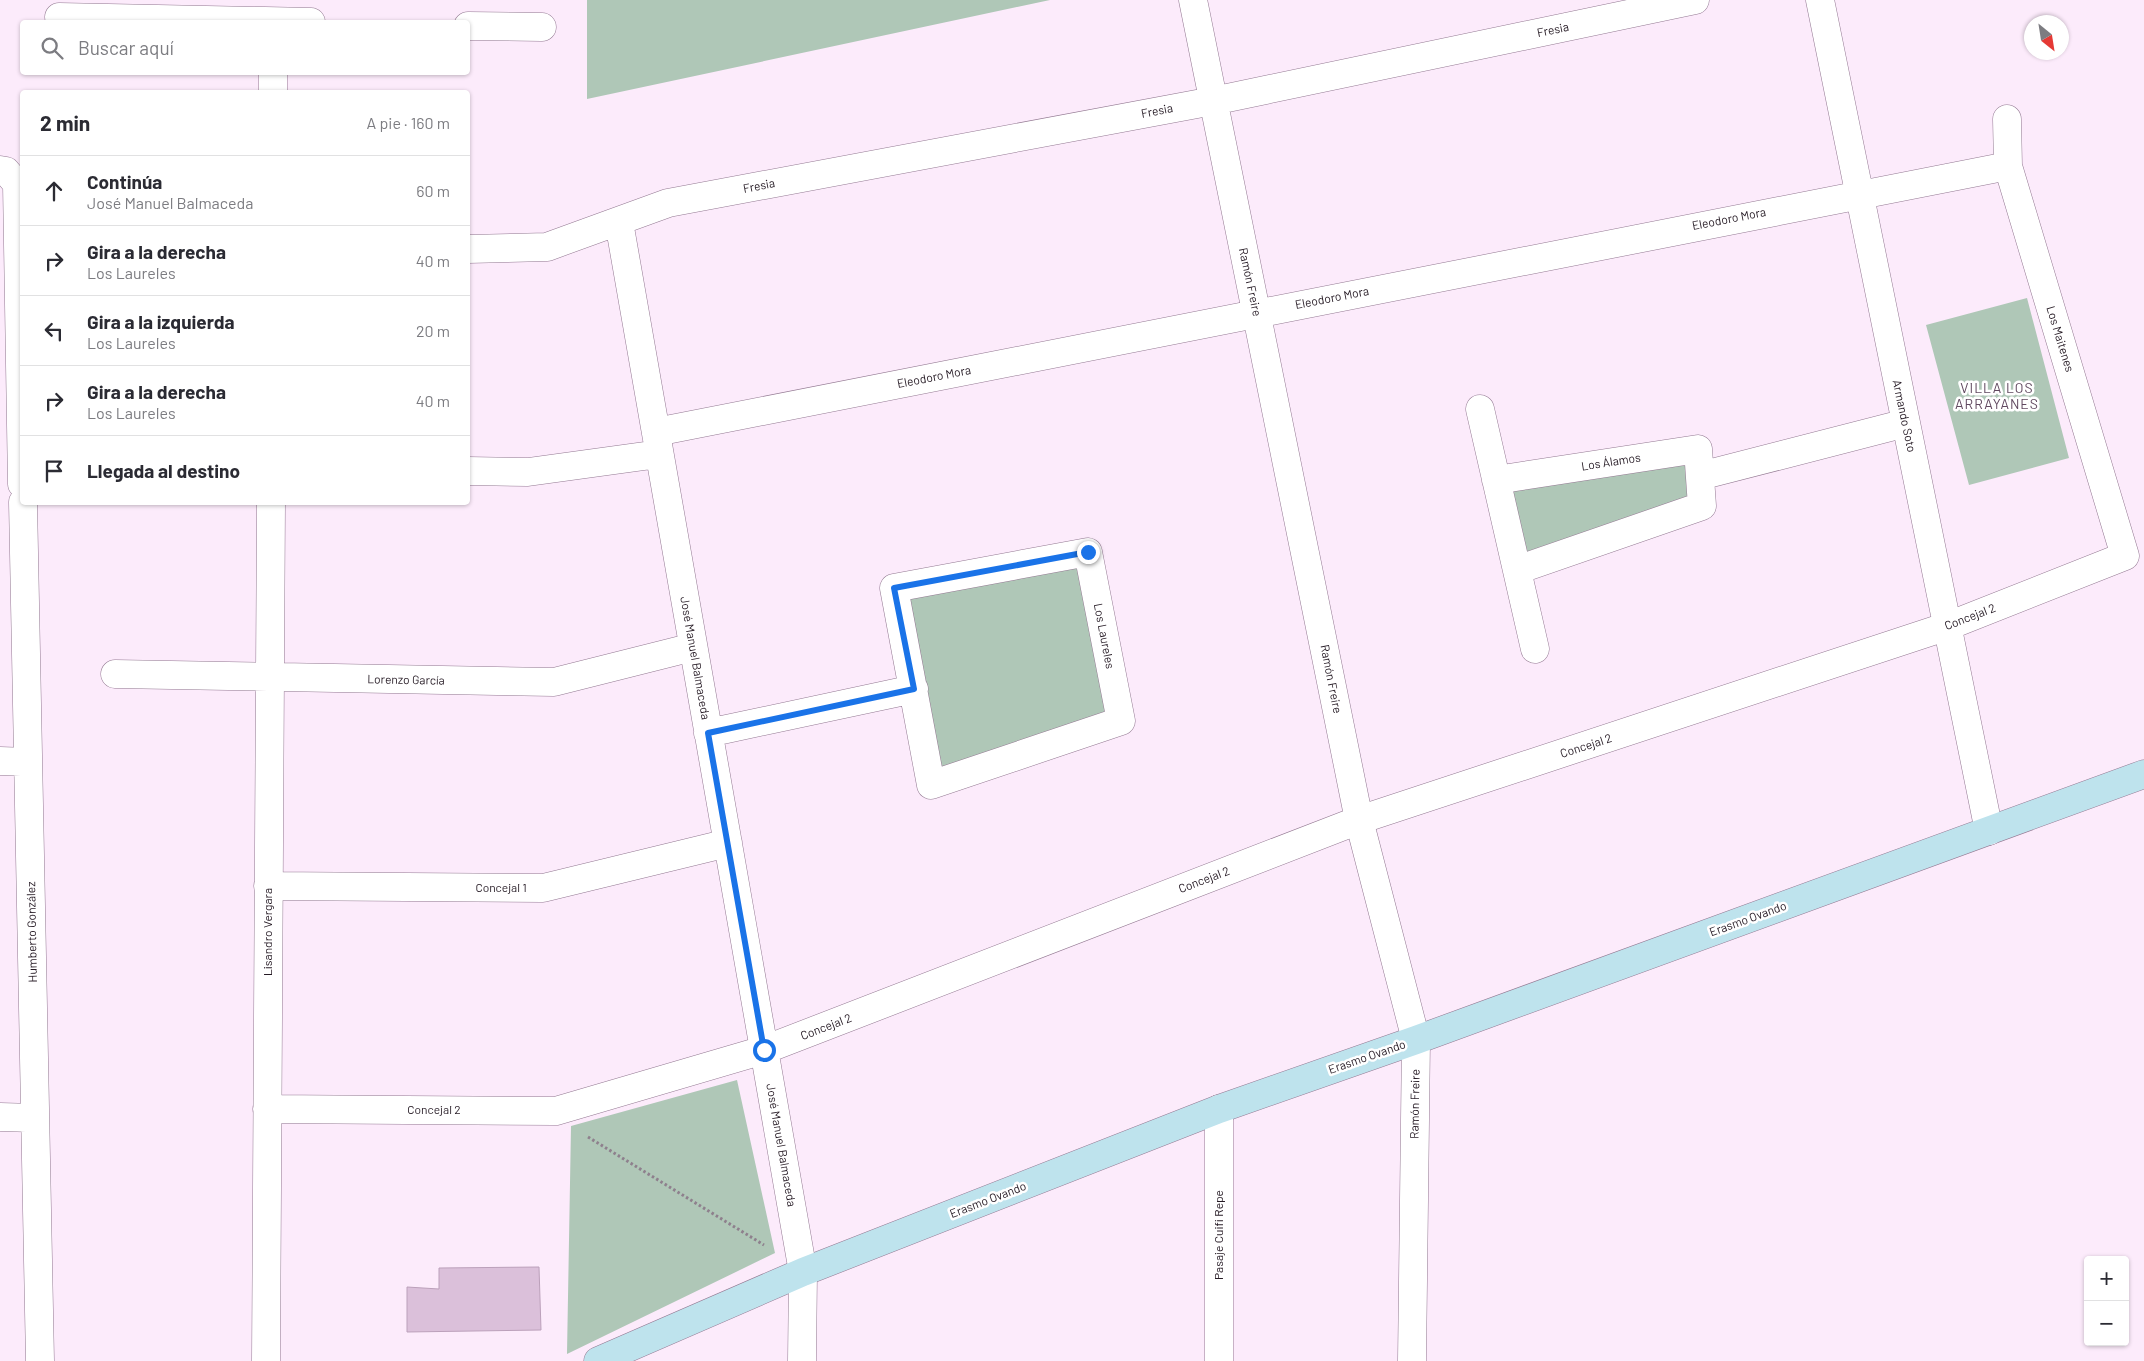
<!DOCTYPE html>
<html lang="es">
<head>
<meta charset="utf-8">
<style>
	:root { --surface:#fff; --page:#f7f7f7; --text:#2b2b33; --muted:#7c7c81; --line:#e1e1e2 }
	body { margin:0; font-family:Barlow,sans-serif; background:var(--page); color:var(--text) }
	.controls { position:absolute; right:15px; bottom:15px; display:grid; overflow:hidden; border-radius:5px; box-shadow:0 1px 4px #0004 }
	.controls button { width:45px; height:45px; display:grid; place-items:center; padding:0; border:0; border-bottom:1px solid var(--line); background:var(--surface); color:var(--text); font:25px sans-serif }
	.compass { position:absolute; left:2024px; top:15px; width:45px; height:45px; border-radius:50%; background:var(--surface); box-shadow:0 1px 4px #0004; rotate:150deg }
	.stop { position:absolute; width:15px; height:15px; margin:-11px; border:4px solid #1a73e8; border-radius:50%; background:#fff }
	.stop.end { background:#1a73e8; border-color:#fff; box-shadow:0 1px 5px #0008 }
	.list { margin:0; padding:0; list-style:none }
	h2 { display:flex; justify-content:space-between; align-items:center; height:65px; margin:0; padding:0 20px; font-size:21px }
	h2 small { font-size:16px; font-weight:400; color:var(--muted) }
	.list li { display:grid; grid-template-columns:32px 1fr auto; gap:15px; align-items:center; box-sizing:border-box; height:70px; padding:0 20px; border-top:1px solid var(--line) }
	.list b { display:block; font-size:19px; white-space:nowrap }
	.list p { margin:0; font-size:16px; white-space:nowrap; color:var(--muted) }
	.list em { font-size:16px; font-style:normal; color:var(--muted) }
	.icon { flex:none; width:28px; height:28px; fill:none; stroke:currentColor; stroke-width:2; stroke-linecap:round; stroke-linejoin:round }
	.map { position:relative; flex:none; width:2144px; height:1361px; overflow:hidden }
	.search { position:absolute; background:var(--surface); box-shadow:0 1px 4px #0004; left:20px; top:20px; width:450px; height:55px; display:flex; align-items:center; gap:12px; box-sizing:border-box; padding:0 18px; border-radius:5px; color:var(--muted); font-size:19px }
	.panel { position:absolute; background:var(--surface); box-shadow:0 1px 4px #0004; left:20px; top:90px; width:450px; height:415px; border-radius:5px }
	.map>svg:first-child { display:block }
	.green { fill:#afc7b7 }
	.building { fill:#dbc0da; stroke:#bba0ba }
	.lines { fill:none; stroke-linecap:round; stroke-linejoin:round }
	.street-casing { stroke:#937992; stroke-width:29 }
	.secondary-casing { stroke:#937992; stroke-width:29 }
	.path { stroke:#8e808d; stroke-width:3; stroke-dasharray:2.5 2.5; stroke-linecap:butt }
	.street { stroke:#fff; stroke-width:28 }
	.secondary { stroke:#bee3ed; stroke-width:28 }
	.route { stroke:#1a73e8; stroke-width:6 }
	.labels { text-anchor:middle; stroke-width:5; stroke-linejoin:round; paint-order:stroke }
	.street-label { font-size:12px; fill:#251a24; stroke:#fff }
	.neighbourhood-label { font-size:14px; letter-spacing:1px; fill:#614960; stroke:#fff }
</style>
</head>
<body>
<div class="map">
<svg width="2144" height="1361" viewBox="0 0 2144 1361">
	<rect width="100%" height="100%" fill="#fcebfb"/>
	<path class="green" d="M587 0H1050L587 99Z
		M2027 298 2069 458 1969 485 1926 325Z
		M1697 450 1701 505 1518 568 1497 481Z
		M1086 554 1119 719 933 782 897 589Z
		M737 1080 775 1253 567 1354 571 1126Z"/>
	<path class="building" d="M539 1267 541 1330 407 1332V1287L439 1289V1268Z"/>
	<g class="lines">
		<defs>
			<path id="street" d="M1193 0 1359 820 1416 1040 1412 1361
				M1820 0 1989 831
				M59 17 311 22
				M468 26 542 27
				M273 92V72
				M0 170 6 171 17 184 22 484
				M619 222 803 1272 802 1361
				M468 249 547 247 668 203 1213 101 1695 0
				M1480 409 1535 649
				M656 432 2008 166
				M468 471 528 472 659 454
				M1700 476 1906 423
				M1496 480 1698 449 1702 506 1517 570
				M23 502 40 1361
				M1088 552 1121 721 931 785 894 588Z
				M115 674 554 682 693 647
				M708 733 914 689
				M0 761 28 762
				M268 886 543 888 728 843
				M267 1109 556 1111 764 1050 1359 820 1948 626 2125 556 2008 166 2007 119
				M0 1117 35 1118
				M266 1361 271 502
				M1219 1361V1109"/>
			<path id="secondary" d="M598 1361 803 1272 1219 1109 1416 1040 2144 774"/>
		</defs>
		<use href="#street" class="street-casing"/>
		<use href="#secondary" class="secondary-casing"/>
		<path class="path" d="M588 1137 764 1245"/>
		<use href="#street" class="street"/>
		<use href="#secondary" class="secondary"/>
	</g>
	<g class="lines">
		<path class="route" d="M764 1050 708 733 914 689 894 588 1088 552"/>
	</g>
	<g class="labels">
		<g class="street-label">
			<text transform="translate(1553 30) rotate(-12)" y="4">Fresia</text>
			<text transform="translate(1157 111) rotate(-11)" y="4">Fresia</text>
			<text transform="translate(759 186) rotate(-11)" y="4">Fresia</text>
			<text transform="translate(1729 219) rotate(-11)" y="4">Eleodoro Mora</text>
			<text transform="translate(1250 282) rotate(78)" y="4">Ramón Freire</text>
			<text transform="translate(1332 298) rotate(-11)" y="4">Eleodoro Mora</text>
			<text transform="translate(2060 339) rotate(73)" y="4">Los Maitenes</text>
			<text transform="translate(934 377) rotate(-11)" y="4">Eleodoro Mora</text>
			<text transform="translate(1904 416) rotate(78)" y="4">Armando Soto</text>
			<text transform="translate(1611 462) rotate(-9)" y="4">Los Álamos</text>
			<text transform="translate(1970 617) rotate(-21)" y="4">Concejal 2</text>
			<text transform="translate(1104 636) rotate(79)" y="4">Los Laureles</text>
			<text transform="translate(695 658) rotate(80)" y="4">José Manuel Balmaceda</text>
			<text transform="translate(1331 679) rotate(79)" y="4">Ramón Freire</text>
			<text transform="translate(406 680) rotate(1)" y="4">Lorenzo García</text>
			<text transform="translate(1586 746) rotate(-18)" y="4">Concejal 2</text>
			<text transform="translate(1204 880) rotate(-21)" y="4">Concejal 2</text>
			<text x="501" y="892">Concejal 1</text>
			<text transform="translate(1748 919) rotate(-20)" y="4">Erasmo Ovando</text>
			<text transform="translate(32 932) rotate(-91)" y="4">Humberto González</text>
			<text transform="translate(268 932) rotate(-90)" y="4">Lisandro Vergara</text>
			<text transform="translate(826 1027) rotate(-21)" y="4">Concejal 2</text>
			<text transform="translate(1367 1057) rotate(-19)" y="4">Erasmo Ovando</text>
			<text transform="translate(1415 1104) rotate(-89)" y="4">Ramón Freire</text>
			<text x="434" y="1114">Concejal 2</text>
			<text transform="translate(781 1145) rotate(80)" y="4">José Manuel Balmaceda</text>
			<text transform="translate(988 1200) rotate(-21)" y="4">Erasmo Ovando</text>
			<text transform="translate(1219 1235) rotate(-90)" y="4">Pasaje Cuifi Repe</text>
		</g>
		<g class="neighbourhood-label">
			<text x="1997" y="393">VILLA LOS<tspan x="1997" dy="16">ARRAYANES</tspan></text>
		</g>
	</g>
</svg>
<div class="controls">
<button>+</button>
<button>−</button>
</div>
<svg class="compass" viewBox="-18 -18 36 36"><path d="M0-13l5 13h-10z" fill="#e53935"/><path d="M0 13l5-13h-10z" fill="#7c7c81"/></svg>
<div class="stop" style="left:764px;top:1050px"></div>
<div class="stop end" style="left:1088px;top:552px"></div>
<div class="search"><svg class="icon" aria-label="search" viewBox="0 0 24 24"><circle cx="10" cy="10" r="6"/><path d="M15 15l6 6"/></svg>Buscar aquí</div>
<section class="panel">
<h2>2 min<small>A pie · 160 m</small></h2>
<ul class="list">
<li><svg class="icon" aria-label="ahead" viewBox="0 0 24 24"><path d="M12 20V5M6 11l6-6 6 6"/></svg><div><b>Continúa</b><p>José Manuel Balmaceda</p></div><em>60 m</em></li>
<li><svg class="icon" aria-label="right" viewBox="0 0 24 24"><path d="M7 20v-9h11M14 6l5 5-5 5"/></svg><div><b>Gira a la derecha</b><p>Los Laureles</p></div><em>40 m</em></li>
<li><svg class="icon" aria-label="left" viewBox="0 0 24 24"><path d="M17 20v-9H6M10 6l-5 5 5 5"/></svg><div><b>Gira a la izquierda</b><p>Los Laureles</p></div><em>20 m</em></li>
<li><svg class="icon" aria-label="right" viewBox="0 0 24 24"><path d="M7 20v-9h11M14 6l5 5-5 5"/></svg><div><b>Gira a la derecha</b><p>Los Laureles</p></div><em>40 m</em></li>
<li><svg class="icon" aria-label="arrive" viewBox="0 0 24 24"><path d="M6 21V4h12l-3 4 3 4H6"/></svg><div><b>Llegada al destino</b></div></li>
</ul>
</section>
</div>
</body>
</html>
